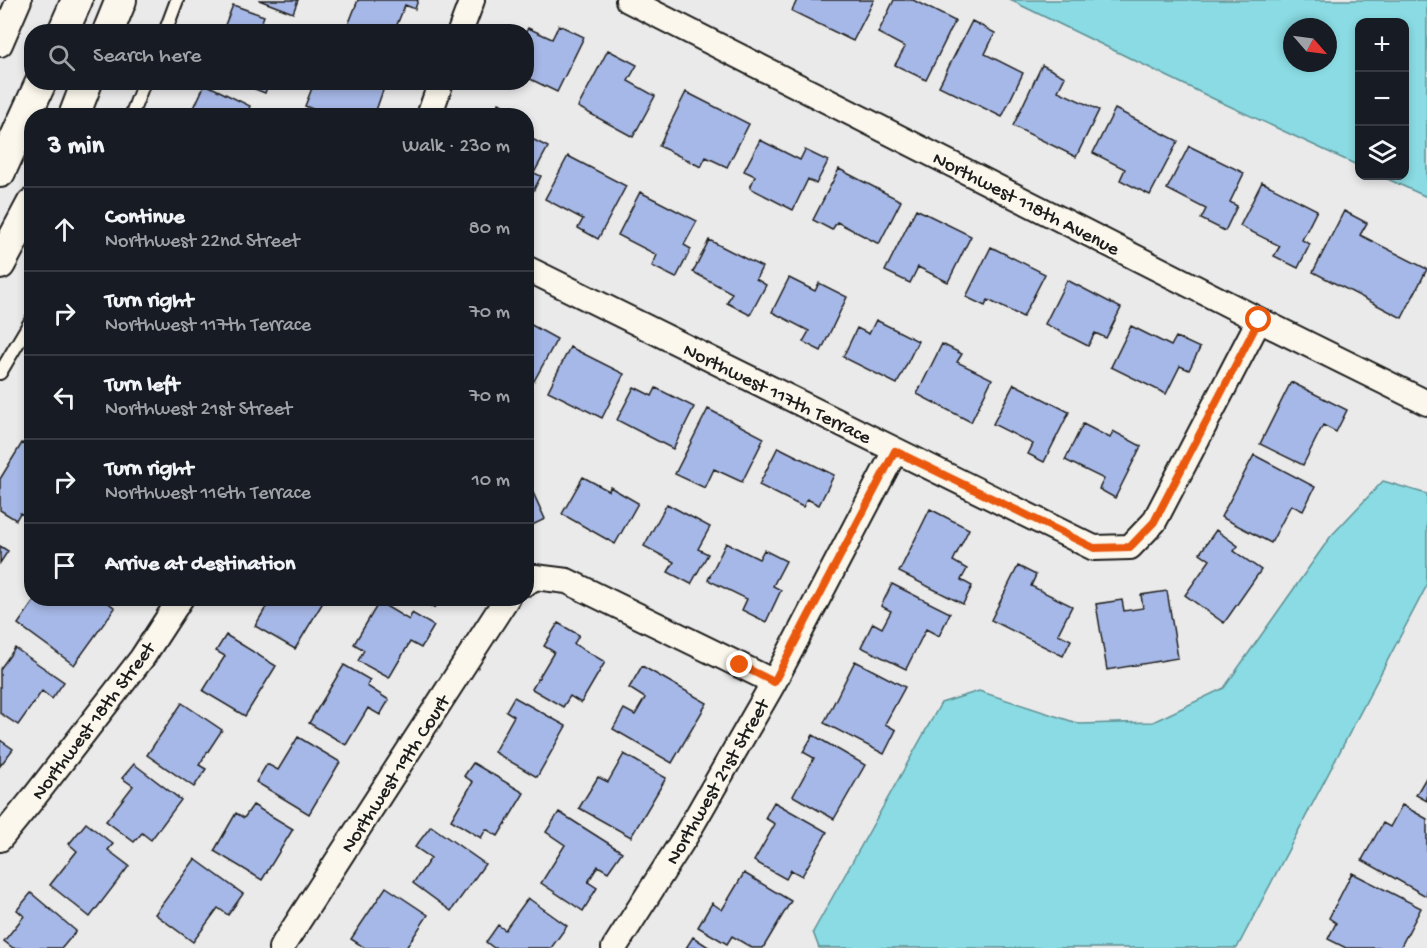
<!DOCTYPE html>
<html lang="en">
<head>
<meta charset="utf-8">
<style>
	:root { --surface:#171b24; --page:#242831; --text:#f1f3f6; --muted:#9ea1a6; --line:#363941 }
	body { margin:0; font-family:"Gochi Hand",sans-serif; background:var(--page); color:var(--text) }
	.controls { position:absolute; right:18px; top:18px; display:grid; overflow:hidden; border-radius:12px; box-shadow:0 3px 9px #0003 }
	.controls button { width:54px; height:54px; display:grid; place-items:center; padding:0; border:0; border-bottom:2px solid var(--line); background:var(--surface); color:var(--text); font:30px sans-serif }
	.compass { position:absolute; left:1283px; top:18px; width:54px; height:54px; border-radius:50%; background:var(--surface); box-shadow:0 3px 9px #0003; rotate:118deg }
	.stop { position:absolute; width:18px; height:18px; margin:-14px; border:4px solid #ea580c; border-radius:50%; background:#fff }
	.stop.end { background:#ea580c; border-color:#fff; box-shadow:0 2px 6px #0008 }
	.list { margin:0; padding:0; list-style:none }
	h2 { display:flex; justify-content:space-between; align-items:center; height:78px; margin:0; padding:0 24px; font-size:26px }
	h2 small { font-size:20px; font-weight:400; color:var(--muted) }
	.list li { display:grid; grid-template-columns:39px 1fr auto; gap:18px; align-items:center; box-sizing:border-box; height:84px; padding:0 24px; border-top:2px solid var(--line) }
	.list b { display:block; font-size:22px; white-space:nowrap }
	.list p { margin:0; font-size:20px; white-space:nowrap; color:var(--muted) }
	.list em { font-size:20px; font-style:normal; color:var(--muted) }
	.icon { flex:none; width:33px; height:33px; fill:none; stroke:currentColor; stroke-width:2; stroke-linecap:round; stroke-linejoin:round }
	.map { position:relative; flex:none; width:1427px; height:948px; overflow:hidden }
	.search { position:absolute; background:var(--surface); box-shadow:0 3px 9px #0003; left:24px; top:24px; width:510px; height:66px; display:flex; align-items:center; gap:15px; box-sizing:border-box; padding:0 21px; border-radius:24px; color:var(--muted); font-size:22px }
	.panel { position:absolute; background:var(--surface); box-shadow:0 3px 9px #0003; left:24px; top:108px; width:510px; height:498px; border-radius:24px }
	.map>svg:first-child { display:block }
	.water { fill:#8adbe3; stroke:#5e8f93; stroke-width:1.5; fill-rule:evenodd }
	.building { fill:#a6b8e7; stroke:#1c1c1c; stroke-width:1.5 }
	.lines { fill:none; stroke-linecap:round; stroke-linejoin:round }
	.service-casing { stroke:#1c1c1c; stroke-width:16 }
	.minor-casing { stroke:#1c1c1c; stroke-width:28 }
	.tertiary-casing { stroke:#1c1c1c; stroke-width:34 }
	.service { stroke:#fbf7ec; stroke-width:12 }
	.minor { stroke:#fbf7ec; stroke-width:24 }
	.tertiary { stroke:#fbf7ec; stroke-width:30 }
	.route { stroke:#ea580c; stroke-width:8 }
	.labels { text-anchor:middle; stroke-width:6; stroke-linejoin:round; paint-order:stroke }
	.street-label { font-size:20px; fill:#1c1c1c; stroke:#fbf7ec }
</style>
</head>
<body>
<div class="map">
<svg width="1427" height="948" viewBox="0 0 1427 948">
	<rect width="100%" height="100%" fill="#eaeaeb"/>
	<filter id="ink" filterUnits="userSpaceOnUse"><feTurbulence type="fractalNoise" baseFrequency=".0167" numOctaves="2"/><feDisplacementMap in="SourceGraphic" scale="12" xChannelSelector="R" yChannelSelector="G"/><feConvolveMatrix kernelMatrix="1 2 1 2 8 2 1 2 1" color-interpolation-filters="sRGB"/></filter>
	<g filter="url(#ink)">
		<path class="water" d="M1010 0H1427V197L1381 176H1404V22H1360L1359 166 1214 99ZM1292 27H1328V63H1292Z
			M1383 481 1427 494V585L1237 948H819L813 932 941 703 979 691 1080 724 1153 722 1224 688 1331 536Z"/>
		<path class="building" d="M259 0H298L293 13Z
			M358 0H418L415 9 405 5 394 32H354L347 28Z
			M797 0H874L853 41 792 11Z
			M894 0H913L955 21 926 80 895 65 905 47 878 33Z
			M233 5 264 16 261 24 282 32H227L223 30Z
			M972 21 995 33 985 54 1023 73 1002 117 939 86Z
			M559 25 584 37 557 92 526 77V32L528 28 552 39Z
			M608 50 637 65 628 81 655 96 633 137 578 107Z
			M1042 65 1065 77 1058 91 1099 110 1076 157 1013 126Z
			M237 82H269L265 93Z
			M328 82H386L374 116H330L305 106 314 83 326 88Z
			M205 84 250 106 246 116H195L198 110 194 108Z
			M686 92 749 124 727 167 706 157 701 167 659 146Z
			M499 103 513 111 511 116H493Z
			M1115 109 1178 141 1150 195 1120 180 1125 169 1093 153Z
			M526 136 548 147 534 173 541 176 527 203Z
			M760 140 800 160 805 150 828 161 816 184 808 179 793 210 750 188 755 176 744 171Z
			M1189 146 1244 173 1230 202 1237 206 1225 231 1201 219 1206 209 1167 189Z
			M568 156 626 186 598 239 578 228 583 219 545 199Z
			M839 169 901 201 879 244 837 222 832 230 813 220Z
			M1262 182 1317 210 1302 240 1310 244 1298 268 1274 256 1280 246 1240 226Z
			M640 192 697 221 684 245 691 249 676 278 652 266 657 255 618 235Z
			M916 209 971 236 948 282 918 267 910 283 885 271Z
			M1344 211 1367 223 1360 235 1427 269 1402 318 1313 272Z
			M709 240 762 267 756 279 766 285 750 315 727 303 732 293 693 272Z
			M991 247 1045 274 1023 317 988 300 985 306 966 297Z
			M789 278 815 291 819 283 847 297 821 351 803 342 809 331 772 312Z
			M1067 280 1121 308 1106 338 1095 333 1088 346 1045 324Z
			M876 320 918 341 897 384 843 357 857 328 869 334Z
			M526 322 557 339 534 381 526 376Z
			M1131 326 1171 346 1176 337 1200 348 1189 370 1180 366 1166 394 1111 367Z
			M942 344 962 354 957 362 992 379 971 422 917 394Z
			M570 347 624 374 602 418 548 391Z
			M1291 382 1347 410 1336 432 1323 425 1303 465 1260 444Z
			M1014 384 1069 412 1044 462 1028 454 1033 444 993 424Z
			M634 387 652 396 656 388 694 407 673 449 617 420Z
			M708 409 764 438 742 482 714 469 705 488 675 474Z
			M1083 424 1110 438 1113 431 1141 446 1115 498 1099 489 1104 479 1065 460Z
			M22 443 32 449 31 519 20 513 16 520 0 510V479Z
			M778 447 834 475 819 505 807 499 803 507 759 485Z
			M1254 455 1315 487 1303 511 1291 505 1271 543 1221 517Z
			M526 477 545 519 526 528Z
			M583 477 609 491 610 487 638 503 615 544 562 514Z
			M667 504 710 527 698 549 708 554 691 584 668 572 674 562 644 546Z
			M930 509 969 529 953 561 967 569 961 580 972 586 963 604 899 572Z
			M1216 530 1238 546 1234 551 1261 570 1224 623 1185 595 1210 560 1200 553Z
			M726 543 759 559 764 550 786 561 773 586 781 590 766 622 742 610 747 599 708 580Z
			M0 546 8 551 0 563Z
			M1018 566 1036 575 1031 586 1072 606 1058 634 1071 640 1063 656 991 620Z
			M892 584 950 613 939 636 926 629 906 669 861 647 873 623 882 628 891 611 881 606Z
			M1167 591 1178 658 1107 670 1096 604 1122 600 1124 611 1143 608 1141 595Z
			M36 598H102L115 608 74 665 18 624Z
			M269 598 325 599 295 649 255 626 271 599Z
			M417 598H440L434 608Z
			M379 602 409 620 412 613 434 626 421 648 410 642 389 678 358 661 364 650 354 644Z
			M558 623 579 635 574 644 605 662 581 703 570 696 563 707 532 689 554 652 544 646Z
			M226 635 276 666 245 716 203 691 225 656 216 651Z
			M15 648 64 682 52 699 42 691 18 725 0 713V669Z
			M855 661 905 687 885 724 896 730 884 754 824 723Z
			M344 665 370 680 367 686 389 700 380 715 368 708 346 745 309 723Z
			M642 666 707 703 672 763 613 729 624 709 635 715 645 698 629 688Z
			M514 697 566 726 537 777 494 752 514 716 506 711Z
			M182 703 222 730 199 765 206 769 194 787 147 755Z
			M813 735 865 765 834 819 793 796 814 758 803 752Z
			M298 737 340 762 309 814 256 782 267 764 278 770Z
			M0 740 13 749 0 766Z
			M624 754 666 778 631 837 579 808 598 777 608 782Z
			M473 763 524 793 498 836 486 829 481 838 451 820 473 782 464 776Z
			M134 764 181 800 151 840 142 833 134 842 106 821 133 786 122 778Z
			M1427 776V801L1416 795Z
			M774 802 827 832 802 876 791 870 786 879 754 861 775 824 765 818Z
			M253 805 293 829 262 880 214 851 236 813 244 818Z
			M1402 805 1427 819V894L1426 896 1362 860 1383 823 1390 827Z
			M559 812 622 852 608 872 598 866 588 882 597 888 583 911 541 883 565 845 546 832Z
			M86 823 113 844 108 850 129 866 90 917 50 885 77 851 69 844Z
			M431 826 485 864 451 911 413 883 431 858 415 847Z
			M195 859 243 894 228 915 218 908 193 942 155 914Z
			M744 873 791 901 763 948H752L732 936 727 944 698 927 712 903 722 910Z
			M1352 873 1421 908 1400 948H1346L1328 939 1336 923 1329 918Z
			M386 887 428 915 406 948H365L351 939Z
			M31 893 76 931 62 948H13L4 941 24 916 17 910Z
			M528 898 567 926 551 948H494L486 942 498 925 505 930Z
			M693 937 710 948H686Z"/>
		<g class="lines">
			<defs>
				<path id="service" d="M165 32 177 0
					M131 116 144 82
					M0 373 32 319"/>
				<path id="minor" d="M628 0 1259 320 1427 403
					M460 32 472 0
					M0 44 19 0
					M429 116 441 82
					M526 268 1094 548 1130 547 1154 522 1259 320
					M526 583 535 577 567 581 774 682
					M0 839 35 796 142 658 181 598
					M281 948 507 598
					M614 948 685 837 774 682 895 451"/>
				<path id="tertiary" d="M63 32 77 0
					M108 32 121 0
					M74 116 87 82
					M0 172 41 82
					M0 264 32 204"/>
			</defs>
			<use href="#service" class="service-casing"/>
			<use href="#minor" class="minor-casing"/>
			<use href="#tertiary" class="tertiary-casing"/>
			<use href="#service" class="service"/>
			<use href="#minor" class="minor"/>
			<use href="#tertiary" class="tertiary"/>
		</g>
	</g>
	<g class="lines" filter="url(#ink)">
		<path class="route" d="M740 665 774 682 895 451 1094 548 1130 547 1154 522 1259 320"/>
	</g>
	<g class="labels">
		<g class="street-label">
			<text transform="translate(1027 202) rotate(27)" y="7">Northwest 118th Avenue</text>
			<text transform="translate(778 392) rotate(26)" y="7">Northwest 117th Terrace</text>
			<text transform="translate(92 720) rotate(-53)" y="7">Northwest 18th Street</text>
			<text transform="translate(394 773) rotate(-57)" y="7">Northwest 19th Court</text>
			<text transform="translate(716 781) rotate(-60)" y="7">Northwest 21st Street</text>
		</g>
	</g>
</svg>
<div class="controls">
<button>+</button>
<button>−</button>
<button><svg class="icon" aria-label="layers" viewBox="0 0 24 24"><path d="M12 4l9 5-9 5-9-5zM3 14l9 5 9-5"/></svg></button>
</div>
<svg class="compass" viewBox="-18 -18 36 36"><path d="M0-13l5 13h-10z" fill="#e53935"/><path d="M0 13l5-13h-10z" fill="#9ea1a6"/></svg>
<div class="stop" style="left:1259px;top:320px"></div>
<div class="stop end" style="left:740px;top:665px"></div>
<div class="search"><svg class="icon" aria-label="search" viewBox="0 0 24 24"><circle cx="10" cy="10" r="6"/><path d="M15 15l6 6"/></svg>Search here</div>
<section class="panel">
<h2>3 min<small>Walk · 230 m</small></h2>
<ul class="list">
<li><svg class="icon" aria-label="ahead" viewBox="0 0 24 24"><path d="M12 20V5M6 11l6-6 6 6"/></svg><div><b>Continue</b><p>Northwest 22nd Street</p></div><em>80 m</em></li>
<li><svg class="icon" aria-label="right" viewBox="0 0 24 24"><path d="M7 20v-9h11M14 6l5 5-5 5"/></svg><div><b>Turn right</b><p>Northwest 117th Terrace</p></div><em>70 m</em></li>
<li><svg class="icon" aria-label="left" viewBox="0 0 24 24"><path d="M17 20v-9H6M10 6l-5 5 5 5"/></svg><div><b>Turn left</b><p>Northwest 21st Street</p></div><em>70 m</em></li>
<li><svg class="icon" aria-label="right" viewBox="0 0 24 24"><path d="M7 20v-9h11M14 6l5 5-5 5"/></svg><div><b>Turn right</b><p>Northwest 116th Terrace</p></div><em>10 m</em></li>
<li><svg class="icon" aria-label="arrive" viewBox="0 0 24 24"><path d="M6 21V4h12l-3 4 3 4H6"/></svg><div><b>Arrive at destination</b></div></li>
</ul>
</section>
</div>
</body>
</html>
